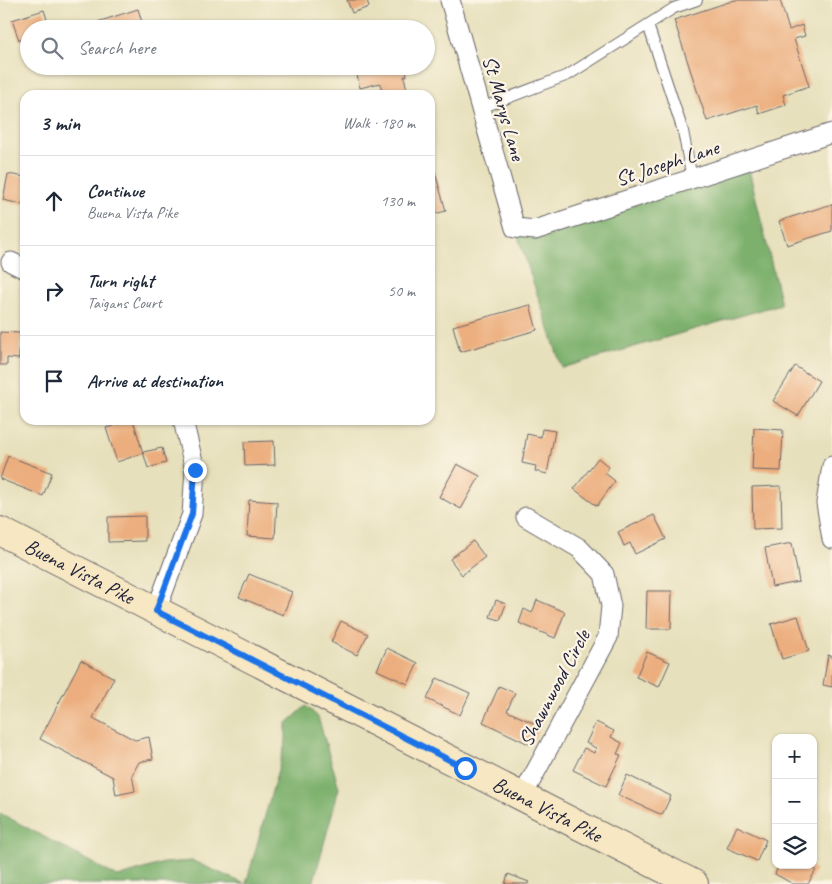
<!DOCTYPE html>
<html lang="en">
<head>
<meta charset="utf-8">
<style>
	:root { --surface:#fff; --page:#f2f2f3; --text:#1f2937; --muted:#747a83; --line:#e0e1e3 }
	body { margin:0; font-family:Caveat,sans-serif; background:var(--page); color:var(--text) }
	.controls { position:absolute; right:15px; bottom:15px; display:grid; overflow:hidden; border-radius:10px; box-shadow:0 1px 4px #0004 }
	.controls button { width:45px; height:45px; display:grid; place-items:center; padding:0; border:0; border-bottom:1px solid var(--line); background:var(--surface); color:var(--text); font:25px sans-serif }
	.stop { position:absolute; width:15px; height:15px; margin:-11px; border:4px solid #1a73e8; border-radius:50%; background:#fff }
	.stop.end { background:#1a73e8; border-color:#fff; box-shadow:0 1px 5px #0008 }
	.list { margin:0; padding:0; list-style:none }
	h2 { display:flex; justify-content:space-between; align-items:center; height:65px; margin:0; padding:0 20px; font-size:21px }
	h2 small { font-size:16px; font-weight:400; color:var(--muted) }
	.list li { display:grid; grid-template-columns:32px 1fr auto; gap:15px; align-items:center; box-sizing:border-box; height:90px; padding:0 20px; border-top:1px solid var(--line) }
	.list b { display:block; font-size:19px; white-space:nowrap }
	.list p { margin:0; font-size:16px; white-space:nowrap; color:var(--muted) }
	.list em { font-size:16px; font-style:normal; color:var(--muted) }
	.icon { flex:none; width:28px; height:28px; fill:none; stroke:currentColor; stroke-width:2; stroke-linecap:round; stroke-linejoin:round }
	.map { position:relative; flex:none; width:832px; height:884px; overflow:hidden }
	.search { position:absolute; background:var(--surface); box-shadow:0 1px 4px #0004; left:20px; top:20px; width:415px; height:55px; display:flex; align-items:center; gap:12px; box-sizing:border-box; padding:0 18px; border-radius:28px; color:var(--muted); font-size:19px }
	.panel { position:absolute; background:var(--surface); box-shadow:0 1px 4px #0004; left:20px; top:90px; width:415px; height:335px; border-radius:15px }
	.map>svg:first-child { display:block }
	.forest { fill:#7cb06c; stroke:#4f6954 }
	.building { fill:#ecae7e }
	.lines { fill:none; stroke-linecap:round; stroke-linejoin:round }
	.service-casing { stroke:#676468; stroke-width:12 }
	.minor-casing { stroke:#676468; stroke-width:21 }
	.secondary-casing { stroke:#676468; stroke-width:30 }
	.service { stroke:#fff; stroke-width:10 }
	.minor { stroke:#fff; stroke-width:19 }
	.secondary { stroke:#f7e8c3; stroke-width:28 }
	.route { stroke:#1a73e8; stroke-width:6 }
	.labels { text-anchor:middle; stroke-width:4.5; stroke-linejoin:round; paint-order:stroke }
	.street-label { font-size:21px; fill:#22223b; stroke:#fcf5e5 }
</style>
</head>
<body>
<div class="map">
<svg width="832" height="884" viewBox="0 0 832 884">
	<rect width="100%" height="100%" fill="#fcf5e5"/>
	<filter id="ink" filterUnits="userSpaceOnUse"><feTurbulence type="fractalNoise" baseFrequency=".02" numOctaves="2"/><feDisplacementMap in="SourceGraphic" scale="10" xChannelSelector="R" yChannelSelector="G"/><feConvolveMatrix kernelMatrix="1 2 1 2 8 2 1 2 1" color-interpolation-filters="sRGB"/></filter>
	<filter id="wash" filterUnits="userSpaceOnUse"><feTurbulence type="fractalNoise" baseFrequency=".0096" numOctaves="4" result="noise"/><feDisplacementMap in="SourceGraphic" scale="20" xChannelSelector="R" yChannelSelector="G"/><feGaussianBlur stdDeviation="1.12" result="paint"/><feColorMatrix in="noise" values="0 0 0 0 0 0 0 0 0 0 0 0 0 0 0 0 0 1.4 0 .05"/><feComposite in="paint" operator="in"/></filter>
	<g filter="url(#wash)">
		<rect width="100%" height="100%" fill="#e7e0bc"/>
		<path class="forest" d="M747 161 781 304 562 368 515 228Z
			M306 706 318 717 339 788 313 884H246L286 741V724Z
			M0 813 118 877 163 863 193 861 245 884H0Z"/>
		<g id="blocks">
			<path class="building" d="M347 0H367L369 7 352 13Z
				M735 0H780L789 30 802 25 805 36 794 39 809 86 783 95 786 105 759 114 757 105 707 121 674 20Z
				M138 9 144 29H90L88 25Z
				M44 10 50 29H29V37L19 40 12 20Z
				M355 66H405L407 76H404L408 95H383L380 83 360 88Z
				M430 155 446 211 430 215Z
				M8 174 25 177V205L3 200Z
				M832 204V231L787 245 779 221Z
				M530 305 537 330 460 352 453 326Z
				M0 332 20 333 19 359 7 358V365H0Z
				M795 366 819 381 798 416 773 401Z
				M133 420 143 453 117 462 106 428Z
				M754 428 783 430 781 471 752 470Z
				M542 429 555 431 547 474 535 471 536 466 522 463 527 434 541 437Z
				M274 441 275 465 245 466 244 442Z
				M162 448 166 463 148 468 143 452Z
				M8 456 52 473 43 496 0 479Z
				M598 458 609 467 605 473 615 481 597 506 574 489Z
				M457 464 480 476 461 509 439 497Z
				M781 486 782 528 753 529 752 487Z
				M249 500 277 502 275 538 247 536Z
				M654 515 666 539 635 554 630 543 624 546 618 532Z
				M145 516V541L108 542V517Z
				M473 541 485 557 462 575 450 559Z
				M792 543 799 582 772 587 765 548Z
				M249 574 292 592 283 615 239 597Z
				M647 591H672L671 629H646Z
				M496 600 506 604 500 620 490 617Z
				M537 600 565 612 555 638 519 623 524 609 532 613Z
				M798 616 809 651 782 659 771 624Z
				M341 621 368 634 357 655 331 642Z
				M387 648 418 663 408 684 377 670Z
				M647 652 670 662 659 687 636 677Z
				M828 655 832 656V687L823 685Z
				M81 660 114 678 93 718 135 740 149 737 153 759 139 762 132 775 135 791 116 795 113 777 40 739Z
				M437 678 470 693 460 715 427 699Z
				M499 686 515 693 507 711 540 726 531 745 483 722Z
				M596 722 614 731 611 737 622 743 617 754 621 755 606 786 573 770 584 748 594 753 596 748 586 743Z
				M627 775 671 796 662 815 618 795Z
				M737 826 766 840 757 861 727 848Z
				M779 865H808L816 870 808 884H793L775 874Z
				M508 874 529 882 528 884H505Z"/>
		</g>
	</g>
	<g filter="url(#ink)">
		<use href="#blocks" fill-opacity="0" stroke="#676468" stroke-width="1"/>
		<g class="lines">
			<defs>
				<path id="service" d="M648 25 683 131 692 179
					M481 108 568 75 674 8 697 0"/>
				<path id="minor" d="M450 0 515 228 535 230 832 133
					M11 262 25 269
					M832 466 826 503 832 539
					M156 611 192 514 195 470 183 420
					M522 797 608 637 611 606 604 574 579 548 526 517"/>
				<g id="secondary">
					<path id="s1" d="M0 531 694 884"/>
				</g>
			</defs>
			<use href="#service" class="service-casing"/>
			<use href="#minor" class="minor-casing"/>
			<use href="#secondary" class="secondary-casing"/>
			<use href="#service" class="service"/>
			<use href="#minor" class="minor"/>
			<use href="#secondary" class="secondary"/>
		</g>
	</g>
	<g class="lines" filter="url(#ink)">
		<path class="route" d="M195 470 192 514 156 611 465 768"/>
	</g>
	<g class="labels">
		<g class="street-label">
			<text transform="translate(504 108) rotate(74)" y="7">St Marys Lane</text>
			<text transform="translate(667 163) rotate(-18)" y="7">St Joseph Lane</text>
			<text dy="7" stroke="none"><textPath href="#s1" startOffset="89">Buena Vista Pike</textPath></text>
			<text transform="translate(554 688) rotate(-62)" y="7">Shawnwood Circle</text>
			<text dy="7" stroke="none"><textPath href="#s1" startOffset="614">Buena Vista Pike</textPath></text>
		</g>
	</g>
</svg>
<div class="controls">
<button>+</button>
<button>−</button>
<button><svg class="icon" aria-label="layers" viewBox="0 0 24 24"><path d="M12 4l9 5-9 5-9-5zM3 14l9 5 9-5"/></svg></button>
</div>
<div class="stop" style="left:465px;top:768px"></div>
<div class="stop end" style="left:195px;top:470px"></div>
<div class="search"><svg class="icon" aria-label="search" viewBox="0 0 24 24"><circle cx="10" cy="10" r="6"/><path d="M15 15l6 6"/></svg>Search here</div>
<section class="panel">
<h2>3 min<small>Walk · 180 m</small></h2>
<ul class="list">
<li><svg class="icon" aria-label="ahead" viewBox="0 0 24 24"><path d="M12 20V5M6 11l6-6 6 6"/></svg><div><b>Continue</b><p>Buena Vista Pike</p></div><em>130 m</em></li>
<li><svg class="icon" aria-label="right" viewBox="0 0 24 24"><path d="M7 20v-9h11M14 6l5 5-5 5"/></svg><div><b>Turn right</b><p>Taigans Court</p></div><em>50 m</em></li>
<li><svg class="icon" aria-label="arrive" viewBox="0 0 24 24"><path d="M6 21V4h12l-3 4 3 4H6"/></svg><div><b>Arrive at destination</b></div></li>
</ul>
</section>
</div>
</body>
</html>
